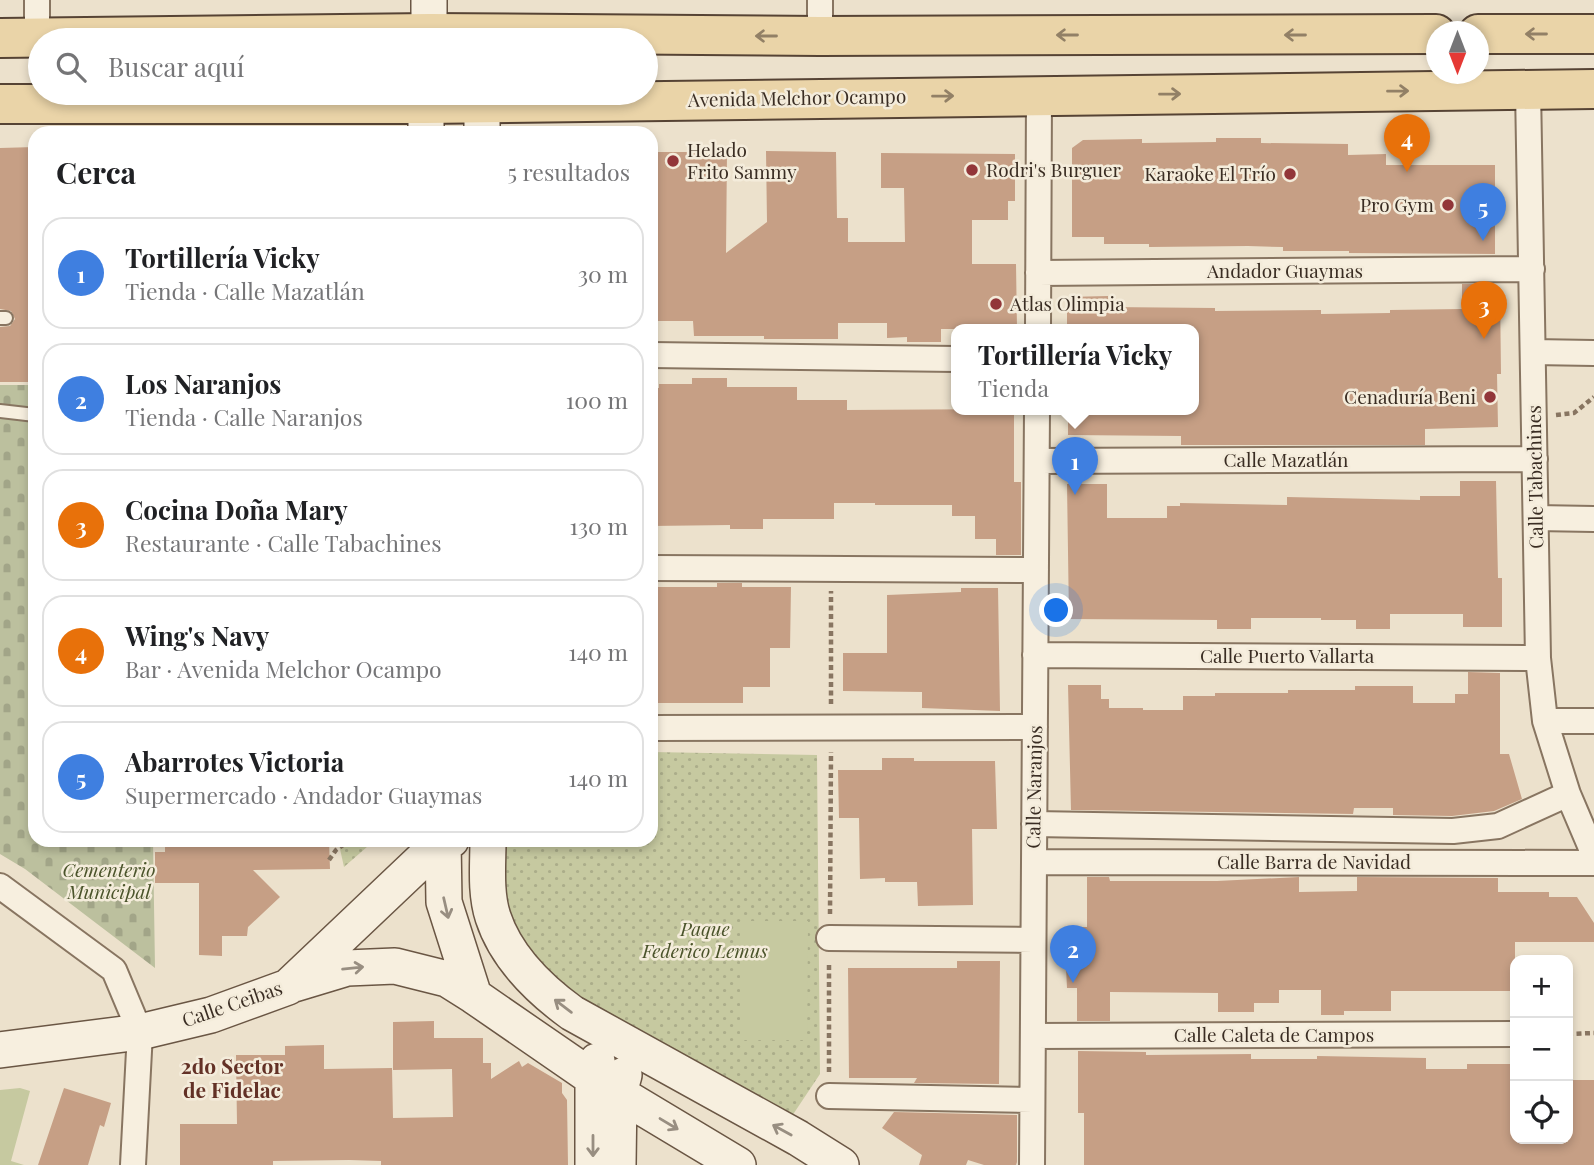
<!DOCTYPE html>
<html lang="es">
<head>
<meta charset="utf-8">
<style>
	:root { --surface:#fff; --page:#f2f2f2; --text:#202124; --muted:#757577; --line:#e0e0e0; --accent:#7c3aed }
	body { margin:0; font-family:"Playfair Display",serif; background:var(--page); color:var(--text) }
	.controls { position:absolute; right:21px; bottom:21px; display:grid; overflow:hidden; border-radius:14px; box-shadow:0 4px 10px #0003 }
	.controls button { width:63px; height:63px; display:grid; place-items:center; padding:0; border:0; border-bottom:2px solid var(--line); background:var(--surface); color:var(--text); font:35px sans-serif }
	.compass { position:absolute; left:1426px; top:21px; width:63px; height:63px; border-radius:50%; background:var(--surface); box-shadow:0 4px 10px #0003; rotate:180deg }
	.you { position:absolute; left:1057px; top:611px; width:24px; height:24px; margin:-18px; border:5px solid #fff; border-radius:50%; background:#1a73e8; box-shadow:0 0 0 10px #1a73e833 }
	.badge { display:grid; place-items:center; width:46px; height:46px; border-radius:50%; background:var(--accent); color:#fff; font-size:23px; font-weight:700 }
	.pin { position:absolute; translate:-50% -58px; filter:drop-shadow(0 2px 4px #0008) }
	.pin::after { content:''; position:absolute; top:37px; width:24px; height:21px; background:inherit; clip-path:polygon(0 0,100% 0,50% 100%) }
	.popup { position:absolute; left:951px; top:324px; width:248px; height:91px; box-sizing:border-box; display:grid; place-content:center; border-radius:14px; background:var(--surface); filter:drop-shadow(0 2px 5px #0005); font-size:23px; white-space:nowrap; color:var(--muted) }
	.popup b { font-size:26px; color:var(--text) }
	.popup::after { content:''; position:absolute; left:50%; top:100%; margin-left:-14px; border:14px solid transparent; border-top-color:var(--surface) }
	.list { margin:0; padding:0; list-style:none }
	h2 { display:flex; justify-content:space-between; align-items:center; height:91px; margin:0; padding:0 28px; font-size:30px }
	h2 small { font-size:23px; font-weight:400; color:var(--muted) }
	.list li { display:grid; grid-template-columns:46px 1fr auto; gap:21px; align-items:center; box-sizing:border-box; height:112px; margin:0 14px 14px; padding:0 14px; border:2px solid var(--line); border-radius:21px }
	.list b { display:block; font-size:26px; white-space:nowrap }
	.list p { margin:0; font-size:23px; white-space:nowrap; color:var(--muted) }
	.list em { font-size:23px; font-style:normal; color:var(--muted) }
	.icon { flex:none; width:38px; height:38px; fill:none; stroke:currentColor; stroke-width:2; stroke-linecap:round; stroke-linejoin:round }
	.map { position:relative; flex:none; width:1594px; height:1165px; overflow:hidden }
	.search { position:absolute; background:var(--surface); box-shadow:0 4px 10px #0003; left:28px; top:28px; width:630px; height:77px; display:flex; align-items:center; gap:18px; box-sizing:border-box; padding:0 24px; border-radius:38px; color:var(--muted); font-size:26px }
	.panel { position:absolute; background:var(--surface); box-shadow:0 4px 10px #0003; left:28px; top:126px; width:630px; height:721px; border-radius:21px }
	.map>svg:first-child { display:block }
	.grass { fill:url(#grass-dots) }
	.cemetery { fill:url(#cemetery-stones) }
	.pitch { fill:#c6c9a0 }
	.building { fill:#c69f85 }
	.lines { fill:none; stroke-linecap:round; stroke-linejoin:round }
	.lane-casing { stroke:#887561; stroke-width:16 }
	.street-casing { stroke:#887561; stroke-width:28 }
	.secondary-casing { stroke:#6a5644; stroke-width:38 }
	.primary-casing { stroke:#564334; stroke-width:42 }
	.path { stroke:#887561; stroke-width:4.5; stroke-dasharray:5 3.5; stroke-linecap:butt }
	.lane { stroke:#f7efdf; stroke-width:12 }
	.street { stroke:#f7efdf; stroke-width:24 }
	.secondary { stroke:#f7efdf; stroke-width:35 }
	.primary { stroke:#ead4a8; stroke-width:38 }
	.oneway { stroke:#928066 }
	.oneway2 { stroke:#988e81 }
	.poi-dot { fill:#923639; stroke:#f4ecdb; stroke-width:2.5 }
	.labels { text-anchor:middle; stroke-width:5; stroke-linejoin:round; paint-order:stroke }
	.street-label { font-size:19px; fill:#3a2d23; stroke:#f4ecdb }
	.poi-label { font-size:19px; fill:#3a2d23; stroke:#f4ecdb; text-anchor:start }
	.park-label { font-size:19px; font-style:italic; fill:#4b542b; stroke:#f4ecdb }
	.neighbourhood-label { font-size:21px; font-weight:bold; fill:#633126; stroke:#f4ecdb }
</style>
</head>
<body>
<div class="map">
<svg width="1594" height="1165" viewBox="0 0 1594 1165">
	<defs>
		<pattern id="grass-dots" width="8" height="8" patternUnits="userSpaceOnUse" patternTransform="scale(1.75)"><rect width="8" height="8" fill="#c6c9a0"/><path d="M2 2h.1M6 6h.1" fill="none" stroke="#abad8a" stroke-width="1.8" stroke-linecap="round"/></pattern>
		<pattern id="cemetery-stones" width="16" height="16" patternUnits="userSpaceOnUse" patternTransform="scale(1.75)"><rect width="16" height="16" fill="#bcc09e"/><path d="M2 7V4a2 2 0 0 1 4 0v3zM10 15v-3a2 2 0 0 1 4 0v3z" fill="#a2a588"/></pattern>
	</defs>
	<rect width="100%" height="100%" fill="#ece1cc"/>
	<path class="grass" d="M651 752 817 755 820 1074 790 1119 562 988 528 953 506 919 496 840H651Z
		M338 840H375L344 867Z"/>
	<path class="cemetery" d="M0 385H35V840H153L155 968 25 869 0 854Z"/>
	<path class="pitch" d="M740 921H808L807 1040H740Z
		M20 1088 30 1091 11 1161 24 1165H0V1090Z"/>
	<path class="building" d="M1216 138H1261V143L1348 144V155L1386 154V165H1495V254L1349 253V251H1283V247L1248 246 1149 247V244H1104V237H1072V148L1083 140 1142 139V143L1216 142Z
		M35 147V382H0V327L10 326 15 319 11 311 0 309V148Z
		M766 151 836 152 837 218H848V242H905L904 188H881V153L1015 154V201H1008V220H972V264H1016L1017 329H941V342H907V337L887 338V323H838V339H764V336H694L693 321H651V152H727L726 253 767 222Z
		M1462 284H1495V290H1500L1501 374H1497L1498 427 1425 429V445H1181V436L1068 435V409H1194V329H1067V297L1108 296V307L1215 308V311L1321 310V314L1390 313V310L1462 309Z
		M692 378H727V387H797V400H847V410L1014 409V482H1021V555H996V539H975V516H952V505H875V503H834V519H763V529H730V525L651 526V388H659V384H692Z
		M1460 481H1496L1498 578H1502V627H1463V614H1390V629H1356V620H1321V618H1251V629H1217V620L1069 619 1067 484H1107V518H1167V506H1180V503L1287 505V497L1420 500V496H1460Z
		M717 583H742V587H791L790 648H770V687H743V703H651V587H717Z
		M961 588H998L1000 711 922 708V692L843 691V653H887V595L961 592Z
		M1468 672 1500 673V754H1509L1522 799 1494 811 1452 816 1393 815V808H1354L1353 814 1071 810 1068 685H1101V699H1109V708H1143V710H1183V696H1215V693H1288V690H1355V686H1413V703H1455V694H1468Z
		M882 758H914V761H995L997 829H972L973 905 918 906 917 882H885V878L860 879 859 818H839L838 770H882Z
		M165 840H329L330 869 253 870 280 897 248 927 247 936H222V956L199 955V883H155V852H165Z
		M1087 877H1109L1110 881H1217L1299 877V892L1357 891V877L1498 878V892H1549V897H1577L1594 923V942H1515V991H1391V1011H1344V1015H1321V990H1279V1003H1254V1012H1218V993L1110 992V1021H1077V988H1067L1064 927H1087Z
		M957 961H1000L999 1084 914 1083 917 1078H849L848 968H957Z
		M434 1021V1038H483V1063H491V1079L519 1061 522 1067 528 1063 562 1083V1093L567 1100 568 1165H381V1161L349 1160 273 1161V1165H180V1124H237L236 1055H285V1046L324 1045V1069L392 1068 393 1118 453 1117 452 1069 393 1070V1022Z
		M1078 1051 1146 1052V1055L1251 1054V1059H1317V1056L1426 1058V1069H1467V1064H1515V1139H1525V1141L1568 1142V1080H1594V1165H1084V1113H1078Z
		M64 1088 111 1103 104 1127 100 1125 88 1165H38Z
		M894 1112 1017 1115V1162L1016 1165H984L968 1160 966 1165H919L922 1155 882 1128Z"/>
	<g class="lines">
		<defs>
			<path id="lane" d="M0 318H6
				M0 411 35 415"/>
			<path id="street" d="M37 0V37
				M820 36V0
				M1528 89 1538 658 1545 721 1568 794 1594 855
				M1038 273 1532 269
				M1038 329 1039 95
				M1533 352 1594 353
				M651 355 956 359
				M1037 461 1535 459
				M1536 518 1594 519
				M651 568 1036 570
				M1035 655 1538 658
				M1545 721H1594
				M651 728 1035 727
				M1034 824 1453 831 1498 826 1568 794
				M1034 862 1594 863
				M0 886 114 970 140 1032 133 1165
				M829 938 1033 940
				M1033 1036 1515 1034
				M829 1096 1032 1100
				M1032 1165 1037 409"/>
			<path id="secondary" d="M429 40V0
				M426 93V133
				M482 133V93
				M443 840 444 902 474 996 593 1078 738 1165
				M488 840C488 864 485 893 493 917 506 957 539 989 572 1013L798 1138 841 1165
				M294 984 347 968 395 966 447 979 474 996
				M0 1050 140 1032 211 1015 288 987 443 840H451
				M593 1165V1078L597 1061
				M618 1165 619 1093 624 1075"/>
			<path id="primary" d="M1478 34H1594
				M0 38 430 33 820 36 1436 34
				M0 104H425L1594 89"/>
		</defs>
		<use href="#lane" class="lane-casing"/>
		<use href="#street" class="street-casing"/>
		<use href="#secondary" class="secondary-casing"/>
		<use href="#primary" class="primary-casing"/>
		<path class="path" d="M1556 415 1574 413 1594 397
			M831 704V591
			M329 860 336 850 350 840
			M830 914 831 752
			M1568 1034 1594 1033
			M829 1072V962"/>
		<use href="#lane" class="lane"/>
		<use href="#street" class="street"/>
		<use href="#secondary" class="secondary"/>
		<use href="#primary" class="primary"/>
	</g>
	<defs><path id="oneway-shaft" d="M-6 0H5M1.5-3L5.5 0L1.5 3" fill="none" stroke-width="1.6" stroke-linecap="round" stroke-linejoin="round" transform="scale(1.75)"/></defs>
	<g class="oneway">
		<use href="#oneway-shaft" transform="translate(1536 34) rotate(180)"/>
		<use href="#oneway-shaft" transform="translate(1067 35) rotate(180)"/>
		<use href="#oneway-shaft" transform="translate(1295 35) rotate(180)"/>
		<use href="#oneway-shaft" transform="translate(766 36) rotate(-180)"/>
		<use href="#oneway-shaft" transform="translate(1398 91) rotate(-1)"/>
		<use href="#oneway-shaft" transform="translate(1170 94) rotate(-1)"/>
		<use href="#oneway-shaft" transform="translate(943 96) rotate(-1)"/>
	</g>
	<g class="oneway2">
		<use href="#oneway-shaft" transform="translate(446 908) rotate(77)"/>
		<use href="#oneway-shaft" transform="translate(353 968) rotate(-6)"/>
		<use href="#oneway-shaft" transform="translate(563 1006) rotate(-143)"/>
		<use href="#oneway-shaft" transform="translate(669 1124) rotate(31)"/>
		<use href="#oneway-shaft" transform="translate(782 1130) rotate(-151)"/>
		<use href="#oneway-shaft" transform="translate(593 1146) rotate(90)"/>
	</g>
	<g class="poi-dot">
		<circle cx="673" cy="161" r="7"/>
		<circle cx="972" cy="170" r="7"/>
		<circle cx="1290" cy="174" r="7"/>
		<circle cx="1448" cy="205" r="7"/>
		<circle cx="996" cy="304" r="7"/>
		<circle cx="1490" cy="397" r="7"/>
	</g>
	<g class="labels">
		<g class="street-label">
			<text transform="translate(797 98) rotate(-1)" y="7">Avenida Melchor Ocampo</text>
			<text x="1285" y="278">Andador Guaymas</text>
			<text x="1286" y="467">Calle Mazatlán</text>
			<text transform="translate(1535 477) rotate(-91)" y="7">Calle Tabachines</text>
			<text x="1287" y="663">Calle Puerto Vallarta</text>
			<text transform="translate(1034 787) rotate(-89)" y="7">Calle Naranjos</text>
			<text x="1314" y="869">Calle Barra de Navidad</text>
			<text transform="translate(232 1004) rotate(-19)" y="7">Calle Ceibas</text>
			<text x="1274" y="1042">Calle Caleta de Campos</text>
		</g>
		<g class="poi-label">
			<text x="687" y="157">Helado<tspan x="687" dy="22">Frito Sammy</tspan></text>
			<text x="986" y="177">Rodri's Burguer</text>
			<text x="1276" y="181" text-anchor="end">Karaoke El Trío</text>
			<text x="1434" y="212" text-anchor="end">Pro Gym</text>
			<text x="1010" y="311">Atlas Olimpia</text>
			<text x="1476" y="404" text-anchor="end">Cenaduría Beni</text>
		</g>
		<g class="park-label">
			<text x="109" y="877">Cementerio<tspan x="109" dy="22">Municipal</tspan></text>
			<text x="705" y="936">Paque<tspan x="705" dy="22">Federico Lemus</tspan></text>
		</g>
		<g class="neighbourhood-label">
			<text x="232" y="1074">2do Sector<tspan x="232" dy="24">de Fidelac</tspan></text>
		</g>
	</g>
</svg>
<div class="controls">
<button>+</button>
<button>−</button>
<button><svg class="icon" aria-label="locate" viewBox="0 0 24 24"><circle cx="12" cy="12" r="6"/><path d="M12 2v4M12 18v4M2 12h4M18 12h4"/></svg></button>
</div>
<svg class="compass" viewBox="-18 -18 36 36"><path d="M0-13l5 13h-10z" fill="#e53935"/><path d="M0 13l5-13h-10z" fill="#757577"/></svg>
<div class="you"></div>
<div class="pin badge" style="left:1075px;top:495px;background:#3f7fe0">1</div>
<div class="popup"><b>Tortillería Vicky</b>Tienda</div>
<div class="pin badge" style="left:1073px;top:983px;background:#3f7fe0">2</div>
<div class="pin badge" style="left:1484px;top:339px;background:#e8710a">3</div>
<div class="pin badge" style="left:1407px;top:172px;background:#e8710a">4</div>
<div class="pin badge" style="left:1483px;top:241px;background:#3f7fe0">5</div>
<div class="search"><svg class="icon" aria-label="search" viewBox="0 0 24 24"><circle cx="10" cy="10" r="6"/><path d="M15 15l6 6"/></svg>Buscar aquí</div>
<section class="panel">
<h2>Cerca<small>5 resultados</small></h2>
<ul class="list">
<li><span class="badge" style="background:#3f7fe0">1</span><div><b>Tortillería Vicky</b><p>Tienda · Calle Mazatlán</p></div><em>30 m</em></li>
<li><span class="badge" style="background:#3f7fe0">2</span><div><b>Los Naranjos</b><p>Tienda · Calle Naranjos</p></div><em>100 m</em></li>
<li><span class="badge" style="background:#e8710a">3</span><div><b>Cocina Doña Mary</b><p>Restaurante · Calle Tabachines</p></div><em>130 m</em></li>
<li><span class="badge" style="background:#e8710a">4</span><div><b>Wing's Navy</b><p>Bar · Avenida Melchor Ocampo</p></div><em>140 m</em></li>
<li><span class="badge" style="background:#3f7fe0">5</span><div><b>Abarrotes Victoria</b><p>Supermercado · Andador Guaymas</p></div><em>140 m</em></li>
</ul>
</section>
</div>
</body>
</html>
